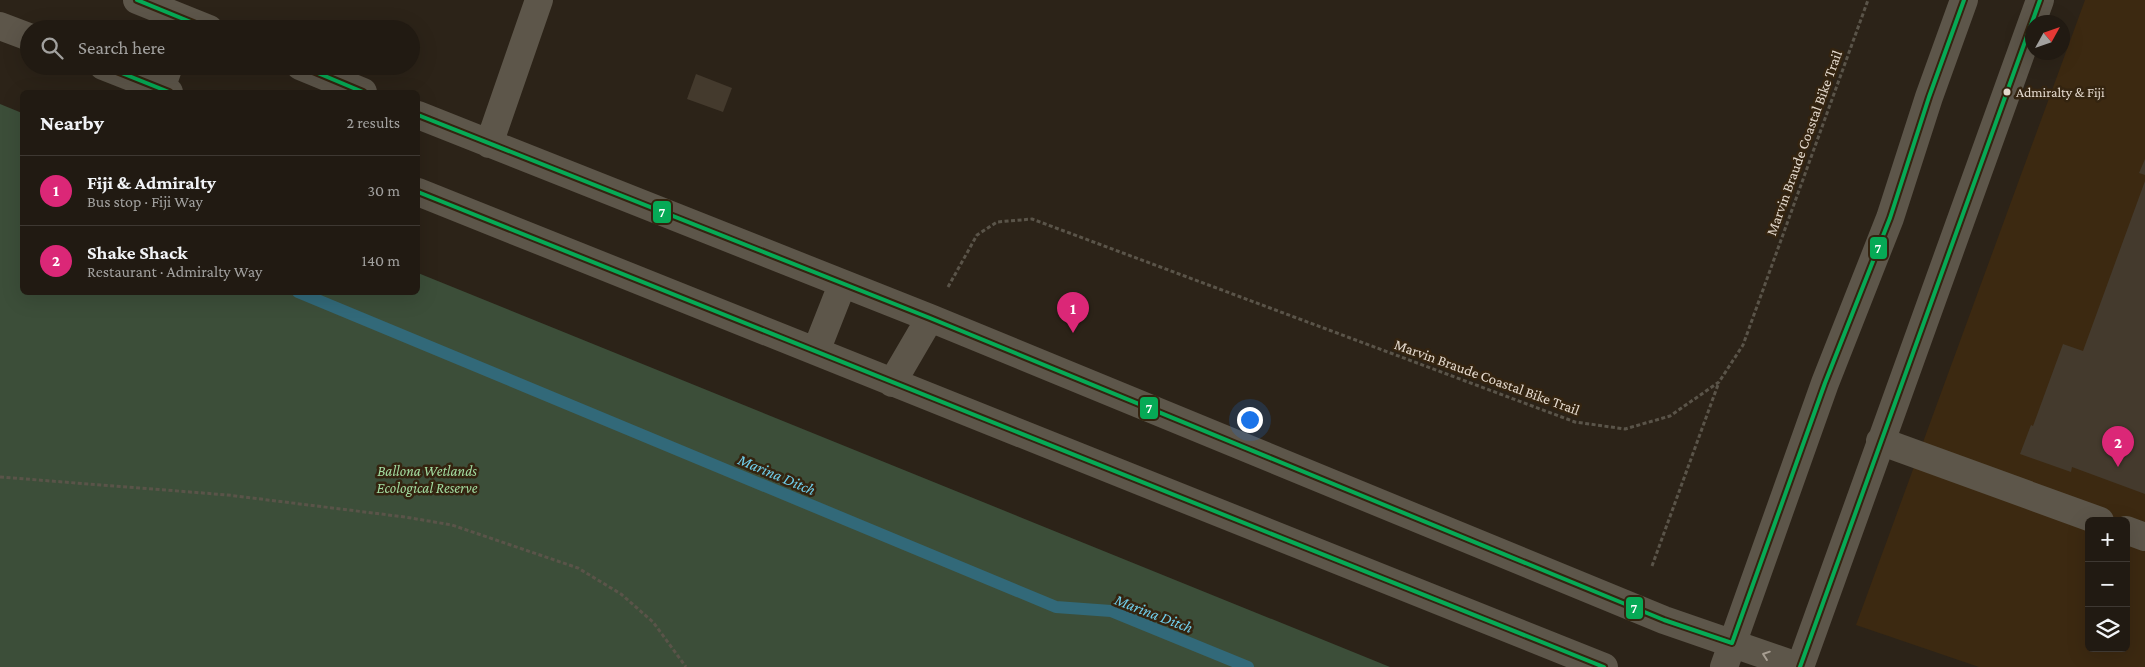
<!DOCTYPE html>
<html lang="en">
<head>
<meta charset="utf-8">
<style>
	:root { --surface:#211a12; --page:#2d2720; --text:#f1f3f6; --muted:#a2a19f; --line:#3e3832; --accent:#db2777 }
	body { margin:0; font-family:"Crimson Pro",serif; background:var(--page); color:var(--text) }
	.controls { position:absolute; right:15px; bottom:15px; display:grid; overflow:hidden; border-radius:8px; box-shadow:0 5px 20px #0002 }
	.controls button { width:45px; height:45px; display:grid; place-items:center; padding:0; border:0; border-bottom:1px solid var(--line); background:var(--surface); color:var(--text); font:25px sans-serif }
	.compass { position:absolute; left:2025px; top:15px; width:45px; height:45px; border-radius:50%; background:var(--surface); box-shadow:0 5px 20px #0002; rotate:50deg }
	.you { position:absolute; left:1249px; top:419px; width:18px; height:18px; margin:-12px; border:4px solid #fff; border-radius:50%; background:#1a73e8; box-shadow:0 0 0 8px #1a73e833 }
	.badge { display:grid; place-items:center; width:32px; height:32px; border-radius:50%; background:var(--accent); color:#fff; font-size:16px; font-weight:700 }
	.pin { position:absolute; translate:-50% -41px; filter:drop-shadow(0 1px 2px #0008) }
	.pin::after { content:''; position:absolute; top:26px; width:18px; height:15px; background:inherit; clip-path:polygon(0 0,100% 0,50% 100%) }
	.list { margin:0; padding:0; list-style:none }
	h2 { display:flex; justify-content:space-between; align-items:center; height:65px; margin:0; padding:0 20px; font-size:21px }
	h2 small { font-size:16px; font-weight:400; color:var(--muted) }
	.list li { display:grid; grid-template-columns:32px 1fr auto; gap:15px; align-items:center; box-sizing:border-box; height:70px; padding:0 20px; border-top:1px solid var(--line) }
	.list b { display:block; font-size:19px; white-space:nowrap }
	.list p { margin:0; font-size:16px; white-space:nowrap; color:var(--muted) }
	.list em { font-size:16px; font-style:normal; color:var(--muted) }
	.icon { flex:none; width:28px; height:28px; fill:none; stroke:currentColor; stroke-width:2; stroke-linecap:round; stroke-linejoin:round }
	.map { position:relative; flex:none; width:2145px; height:667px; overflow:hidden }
	.search { position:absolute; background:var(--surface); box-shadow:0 5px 20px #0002; left:20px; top:20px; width:400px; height:55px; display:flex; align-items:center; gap:12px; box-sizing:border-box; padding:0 18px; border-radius:28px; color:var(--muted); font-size:19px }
	.panel { position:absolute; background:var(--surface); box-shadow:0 5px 20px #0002; left:20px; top:90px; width:400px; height:205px; border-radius:8px }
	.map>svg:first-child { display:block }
	.built { fill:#3c2911; fill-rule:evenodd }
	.green { fill:#3c4e39 }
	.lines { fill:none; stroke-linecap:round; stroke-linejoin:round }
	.stream { stroke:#326979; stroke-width:12 }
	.building { fill:#443a2d }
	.path { stroke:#5a5449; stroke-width:3; stroke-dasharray:4 2.5; stroke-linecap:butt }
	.minor { stroke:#5d564a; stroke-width:28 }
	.bus-1-casing { stroke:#342410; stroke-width:8 }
	.bus-1 { stroke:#06aa56; stroke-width:4 }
	.oneway { stroke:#a79e92 }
	.bus-dot { fill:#e4d9cd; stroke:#342410; stroke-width:2 }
	.labels { text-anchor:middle; stroke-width:5; stroke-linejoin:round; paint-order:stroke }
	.bus-label { font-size:14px; fill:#e4d9cd; stroke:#342410; text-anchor:start }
	.street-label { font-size:15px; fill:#e4d9cd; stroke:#342410 }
	.park-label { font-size:15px; font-style:italic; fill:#a2dba0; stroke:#342410 }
	.water-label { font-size:16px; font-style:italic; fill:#71cfed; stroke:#342410 }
	.line-badge { stroke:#342410; stroke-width:2 }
	.badge-label { font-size:14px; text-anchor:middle; font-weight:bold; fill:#fff }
</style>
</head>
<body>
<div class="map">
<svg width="2145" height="667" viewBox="0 0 2145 667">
	<rect width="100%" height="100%" fill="#2c2318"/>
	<path class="built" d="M2085 0H2145V667H1979L1856 625ZM2089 521H2126V648H2089Z"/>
	<path class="green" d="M0 104 22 113V292H418V273L1390 667H0Z"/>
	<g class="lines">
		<path class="stream" d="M298 292 1056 607 1111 611 1248 667"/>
	</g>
	<path class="building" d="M696 74 732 88 723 112 687 99Z
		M2145 159V175L2139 173Z
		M2145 181V494L2072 467 2071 472 2020 454 2031 425 2033 426 2063 344 2083 351Z"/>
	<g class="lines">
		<path class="path" d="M948 287 977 235 997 222 1032 219 1575 422 1625 429 1670 416 1719 382 1743 345 1868 0
			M0 477 228 495 405 517 452 525 578 568 621 594 653 622 686 667
			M1652 566 1719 382"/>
		<path class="minor" d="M137 0 209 29
			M0 26 29 37
			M103 66 169 92
			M300 66 363 92
			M161 89 169 66
			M418 115 930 318 1664 620 1800 667
			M489 144 539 0
			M418 192 1604 667
			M816 351 842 285
			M892 383 930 318
			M1880 441 2100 521
			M2126 530 2145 537
			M1724 667 1825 383 1890 218 1929 97 1964 0
			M1800 667 2040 0"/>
		<defs>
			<path id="bus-1" d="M137 0 208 29
				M104 66 169 92
				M301 66 363 92
				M418 115 930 318 1664 620 1732 643 1825 383 1890 218 1929 97 1964 0
				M418 192 1604 667
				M1800 667 2040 0"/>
		</defs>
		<use href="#bus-1" class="bus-1-casing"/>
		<use href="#bus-1" class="bus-1"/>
	</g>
	<defs><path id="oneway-chevron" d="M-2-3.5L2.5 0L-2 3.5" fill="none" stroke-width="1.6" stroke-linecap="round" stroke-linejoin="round" transform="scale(1.25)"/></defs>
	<use class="oneway" href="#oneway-chevron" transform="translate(1766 655) rotate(-161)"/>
	<circle class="bus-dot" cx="2007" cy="92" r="4.5"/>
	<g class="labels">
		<g class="bus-label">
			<text x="2016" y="97">Admiralty &amp; Fiji</text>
		</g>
		<g class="street-label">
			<text transform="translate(1804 143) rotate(-70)" y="5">Marvin Braude Coastal Bike Trail</text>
			<text transform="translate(1487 377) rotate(20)" y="5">Marvin Braude Coastal Bike Trail</text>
		</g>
		<g class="park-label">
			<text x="427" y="476">Ballona Wetlands<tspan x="427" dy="17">Ecological Reserve</tspan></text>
		</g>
		<g class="water-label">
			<text transform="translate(777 474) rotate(23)" y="6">Marina Ditch</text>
			<text transform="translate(1154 613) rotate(21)" y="6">Marina Ditch</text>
		</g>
	</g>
	<g class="line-badge">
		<rect x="652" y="200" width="20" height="24" rx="5" fill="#06aa56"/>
		<rect x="1869" y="236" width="19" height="24" rx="5" fill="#06aa56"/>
		<rect x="1139" y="396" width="20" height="24" rx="5" fill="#06aa56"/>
		<rect x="1625" y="596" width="19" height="24" rx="5" fill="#06aa56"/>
	</g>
	<g class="badge-label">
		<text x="662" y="217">7</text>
		<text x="1878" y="253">7</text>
		<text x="1149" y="413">7</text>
		<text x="1634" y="613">7</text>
	</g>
</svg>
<div class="controls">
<button>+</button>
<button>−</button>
<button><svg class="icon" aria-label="layers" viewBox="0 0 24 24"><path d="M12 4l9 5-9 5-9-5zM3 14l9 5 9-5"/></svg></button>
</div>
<svg class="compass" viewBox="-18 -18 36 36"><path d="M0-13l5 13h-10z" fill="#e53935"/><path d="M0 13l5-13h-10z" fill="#a2a19f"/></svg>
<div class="you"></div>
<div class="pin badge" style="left:1073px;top:333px">1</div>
<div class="pin badge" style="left:2118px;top:467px">2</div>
<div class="search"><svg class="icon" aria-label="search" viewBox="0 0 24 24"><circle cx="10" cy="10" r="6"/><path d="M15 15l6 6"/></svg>Search here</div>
<section class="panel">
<h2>Nearby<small>2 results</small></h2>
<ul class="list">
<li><span class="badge">1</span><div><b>Fiji &amp; Admiralty</b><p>Bus stop · Fiji Way</p></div><em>30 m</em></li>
<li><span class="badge">2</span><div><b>Shake Shack</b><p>Restaurant · Admiralty Way</p></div><em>140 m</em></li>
</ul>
</section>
</div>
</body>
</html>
